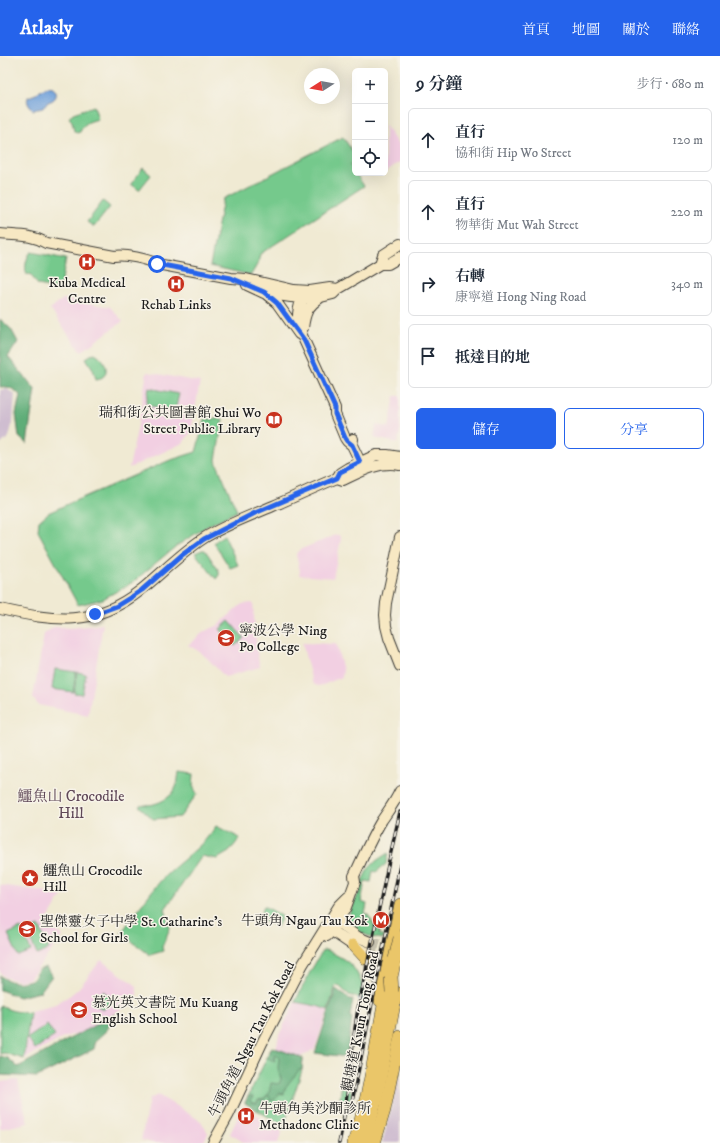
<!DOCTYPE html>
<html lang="zh-TW">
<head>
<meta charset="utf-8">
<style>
	:root { --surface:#fff; --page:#f2f2f3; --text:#1f2937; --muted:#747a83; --line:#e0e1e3; --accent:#2563eb }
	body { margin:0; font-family:"IM FELL DW Pica","Noto Serif TC",serif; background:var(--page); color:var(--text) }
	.controls { position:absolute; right:12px; top:12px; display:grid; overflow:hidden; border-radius:6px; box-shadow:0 4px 16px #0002 }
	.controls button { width:36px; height:36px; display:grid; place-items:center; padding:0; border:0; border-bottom:1px solid var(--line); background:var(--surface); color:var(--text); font:20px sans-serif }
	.compass { position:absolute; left:304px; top:12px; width:36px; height:36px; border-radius:50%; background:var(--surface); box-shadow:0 4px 16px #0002; rotate:259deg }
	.stop { position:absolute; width:12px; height:12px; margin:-9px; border:3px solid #2563eb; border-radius:50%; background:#fff }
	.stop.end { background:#2563eb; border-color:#fff; box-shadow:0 1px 4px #0008 }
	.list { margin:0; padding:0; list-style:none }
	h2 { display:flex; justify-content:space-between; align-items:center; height:52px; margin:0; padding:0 16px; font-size:17px }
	h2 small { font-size:13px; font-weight:400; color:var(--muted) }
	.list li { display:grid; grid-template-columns:26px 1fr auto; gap:12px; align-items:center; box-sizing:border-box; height:64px; margin:0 8px 8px; padding:0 8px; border:1px solid var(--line); border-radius:6px }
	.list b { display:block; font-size:15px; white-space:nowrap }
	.list p { margin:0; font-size:13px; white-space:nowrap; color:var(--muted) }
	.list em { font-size:13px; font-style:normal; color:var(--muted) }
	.actions { display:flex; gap:8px; padding:12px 16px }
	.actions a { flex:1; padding:9px 0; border:1px solid var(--accent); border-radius:6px; text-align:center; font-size:14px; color:var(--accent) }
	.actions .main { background:var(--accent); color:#fff }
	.icon { flex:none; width:22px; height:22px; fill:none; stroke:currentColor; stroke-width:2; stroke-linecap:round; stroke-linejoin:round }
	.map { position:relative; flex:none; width:400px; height:1087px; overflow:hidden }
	header { display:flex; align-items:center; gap:24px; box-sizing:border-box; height:56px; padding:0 20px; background:var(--accent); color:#fff }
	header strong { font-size:19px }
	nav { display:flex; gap:22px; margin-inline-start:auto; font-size:14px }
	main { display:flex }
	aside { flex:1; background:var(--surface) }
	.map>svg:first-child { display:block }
	.built { fill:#f2cfe2 }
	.industrial { fill:#cfbdd0 }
	.green { fill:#74c98c; stroke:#487254 }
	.forest { fill:#5fad78; stroke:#3e644a }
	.water { fill:#70a0da; stroke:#465e7b }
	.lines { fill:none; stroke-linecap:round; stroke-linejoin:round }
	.stream { stroke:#70a0da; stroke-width:2 }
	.secondary-tunnel { stroke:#c6c1ae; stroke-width:10; stroke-dasharray:10 5; stroke-linecap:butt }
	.primary-tunnel { stroke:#c6c1ae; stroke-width:11; stroke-dasharray:11 5.5; stroke-linecap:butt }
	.secondary-casing { stroke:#3c3b37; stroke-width:12 }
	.primary-casing { stroke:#3c3b37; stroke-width:12 }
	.highway-casing { stroke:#3c3b37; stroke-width:14 }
	.secondary { stroke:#f7e8c3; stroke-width:10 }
	.primary { stroke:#eac669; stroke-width:11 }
	.highway { stroke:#eac669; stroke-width:13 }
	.rail-casing { stroke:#1c1c1c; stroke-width:3.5 }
	.rail { stroke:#f7f3e8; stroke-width:2; stroke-dasharray:6; stroke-linecap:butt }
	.highway-bridge-casing { stroke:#3c3b37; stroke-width:14; stroke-linecap:butt }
	.highway-bridge { stroke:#eac669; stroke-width:13 }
	.route { stroke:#2563eb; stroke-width:5 }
	.labels { text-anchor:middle; stroke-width:3; stroke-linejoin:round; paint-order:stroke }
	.poi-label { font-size:14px; fill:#1c1c1c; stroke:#f7f3e8; text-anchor:start }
	.street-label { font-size:14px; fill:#1c1c1c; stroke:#f7f3e8 }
	.neighbourhood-label { font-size:15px; fill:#5f4757; stroke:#f7f3e8 }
</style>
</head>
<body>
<header>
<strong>Atlasly</strong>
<nav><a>首頁</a><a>地圖</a><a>關於</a><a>聯絡</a></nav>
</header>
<main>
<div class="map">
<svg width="400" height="1087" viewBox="0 0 400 1087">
	<rect width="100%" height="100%" fill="#f7f3e8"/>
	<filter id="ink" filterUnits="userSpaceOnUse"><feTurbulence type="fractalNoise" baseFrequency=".025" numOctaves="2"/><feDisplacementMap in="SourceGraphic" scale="8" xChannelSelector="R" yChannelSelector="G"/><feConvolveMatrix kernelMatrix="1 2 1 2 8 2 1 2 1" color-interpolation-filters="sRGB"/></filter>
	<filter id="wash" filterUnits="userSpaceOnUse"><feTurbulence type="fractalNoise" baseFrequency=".012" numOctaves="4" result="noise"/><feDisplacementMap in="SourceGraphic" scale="16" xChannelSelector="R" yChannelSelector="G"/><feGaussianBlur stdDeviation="0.9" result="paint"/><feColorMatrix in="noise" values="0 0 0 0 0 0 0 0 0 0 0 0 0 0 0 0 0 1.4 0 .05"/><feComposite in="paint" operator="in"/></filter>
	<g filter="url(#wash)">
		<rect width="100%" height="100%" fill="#f0ead3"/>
		<path class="built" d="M385 69 400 92V106L385 116Z
			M63 243 110 251 123 265 81 296 50 253Z
			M147 316 200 326 191 376 183 387 129 412 138 369Z
			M395 340H400V375L398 387 374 382 376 369 389 371Z
			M336 479H338L340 480 341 483 333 522 299 519 300 515 296 499 297 496 299 495V494Z
			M253 547 257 597 260 611 225 621 207 602 200 596 188 589 205 575 217 570 242 548Z
			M103 568 88 659 38 649 33 642 44 578 54 571 72 572Z
			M302 587 336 588 343 614 342 621 323 629 318 630 315 629 312 626Z
			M0 829 63 838 46 866 63 880 29 923 19 925 5 921 0 916Z
			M101 904 137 930V943L81 978 71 979 61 983 24 1003 31 955 52 950 69 940 78 933Z
			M295 946 317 950 328 954 314 995 312 994 307 998 299 1001 276 992 279 979Z
			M18 1024 28 1067 0 1073V1026Z
			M158 1039 201 1065 208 1077 203 1087H153L141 1084 149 1043Z
			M243 1050 282 1075 278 1087H245L230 1078Z"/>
		<path class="industrial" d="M6 333 15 338 13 365 9 381 0 389V334Z
			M397 1021 400 1022V1087H382L391 1052Z"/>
		<path class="green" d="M94 50 98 63C88 66 85 66 80 76L77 77 74 75 72 65 69 62 73 57Z
			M343 81 355 99V106L350 109 364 130 260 198 258 207 251 219 210 210 223 143Z
			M143 112 151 119 139 134 131 128Z
			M103 145 110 151 94 171 87 166Z
			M31 196 66 203 61 228 54 232 38 229 30 218 27 219C24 213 26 201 31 196Z
			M94 297C106 301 113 322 96 323L93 313 86 302Z
			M149 332 179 338 175 355 146 349Z
			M205 363H223L216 404 217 408 237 455 209 469 175 491 133 526 103 543 78 549 38 475 39 465 48 457 70 447 168 405 196 396Z
			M224 479 238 509 230 512 214 487 218 483Z
			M202 494H205L219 515V519L216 523 195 497Z
			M229 565 244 582 235 590 220 573Z
			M55 613 76 616 73 636 52 633Z
			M77 616 86 618 82 638 74 637Z
			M179 716 194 718 193 730 197 738 180 761 153 763 139 750C143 747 149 750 154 748 162 746 173 740 176 731 178 727 178 721 179 716Z
			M216 770 240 782 229 796 217 803 202 800 165 853 170 872 162 891 163 895 150 899 121 877C135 859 148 838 164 821 181 804 203 791 216 770Z
			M388 797 386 808 376 816 373 815 371 826 365 825 361 846 367 848 365 858 368 859 375 870 374 873H380L379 879 384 880 383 883 371 881 362 877 349 867 348 861 359 836 363 823 368 813 376 805Z
			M264 850 282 860 277 871 259 861Z
			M39 870 49 893 37 899 27 875Z
			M21 872 31 895 18 900 8 878Z
			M323 894C329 894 333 897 338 900 342 902 347 905 351 909 358 916 365 932 366 943L349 939 339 930 336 929 328 954 317 950 295 946 310 916Z
			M103 935 112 943 103 954 94 947Z
			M0 950C10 955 19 956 30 957L24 1003 4 997 0 998Z
			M47 969 55 980 35 993 28 982Z
			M272 991 303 1002 302 1014 284 1070 245 1047Z
			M343 1017 352 1020 349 1033 352 1036 347 1058 343 1056 339 1052Z"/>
		<path class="forest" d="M0 263 11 273 18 286 8 301 35 333 27 388 19 381 16 358 20 339C13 333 10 330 0 331Z
			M46 911 52 920 40 936 19 941 0 934V920C14 928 19 928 34 923L38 914Z
			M336 933 348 942 353 944 350 960 352 962 347 1001 315 997Z
			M115 958 107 974 96 984 94 993 37 1021 0 1019V1000L8 1002 18 1011Z
			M272 991 303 1002 302 1014H299C294 1022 285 1028 284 1038L279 1037C277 1042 276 1044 270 1045L269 1039 263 1045 258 1055 245 1047 248 1040H253L252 1043 250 1044 252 1047H257L258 1044 263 1043 269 1037 271 1027 279 1028 281 1023 278 1012 279 1002 277 1000H274L275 1006H274L267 1001Z"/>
		<path class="water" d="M49 31 53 32 56 35C57 41 55 44 48 46 41 55 44 51 33 54 29 50 26 46 28 41L36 38 41 34Z"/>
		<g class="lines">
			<path class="stream" d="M359 943 371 945"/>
		</g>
	</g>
	<g filter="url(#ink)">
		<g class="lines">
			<path class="secondary-tunnel" d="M370 886 386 890
				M367 896 384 899"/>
			<path class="primary-tunnel" d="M366 903 378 925"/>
			<defs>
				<path id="secondary" d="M0 178C16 180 32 178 46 187L114 200C126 198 147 203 157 208L231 222 246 223 294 234 310 235 330 232 338 233
					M380 208H388L400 201
					M247 229 264 237 291 241 303 242 321 241 333 238 338 233 350 226 380 208 383 199 400 188
					M266 238 277 247 299 278
					M307 238C297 247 297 260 299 273L335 352V358L345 382 347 385 352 389
					M303 272C305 256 308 250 321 241
					M353 383 352 389 364 414
					M337 422 343 424C362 415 379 405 400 409
					M400 481 386 547 385 559 386 570 389 582 400 610
					M0 553C55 565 93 572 141 534 162 517 181 497 204 482 225 469 250 460 273 450 294 441 315 431 337 422L340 417 348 412 376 399H387L400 401
					M333 863 358 881 370 886
					M326 871C339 879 352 891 367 896
					M327 880 338 865 346 851 355 826 354 820C363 801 371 782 382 764 388 755 395 746 400 735
					M213 1087 229 1058 262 987 303 908 339 850 348 841"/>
				<path id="primary" d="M353 889 366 903
					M380 945 400 848
					M375 1087 385 1054 400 980"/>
				<path id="highway" d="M391 921 395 903
					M354 1087C371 1038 376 986 387 935
					M364 1087 376 1042 396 937"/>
			</defs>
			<use href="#secondary" class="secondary-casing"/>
			<use href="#primary" class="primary-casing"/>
			<use href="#highway" class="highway-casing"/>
			<use href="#secondary" class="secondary"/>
			<use href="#primary" class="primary"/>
			<use href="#highway" class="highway"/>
			<defs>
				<path id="rail" d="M352 1046 400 809
					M339 1087C349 1043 350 998 358 953L388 809 400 756"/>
			</defs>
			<use href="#rail" class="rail-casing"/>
			<use href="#rail" class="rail"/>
			<defs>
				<path id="highway-bridge" d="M395 903 400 882
					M391 921 392 936"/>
			</defs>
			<use href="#highway-bridge" class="highway-bridge-casing"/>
			<use href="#highway-bridge" class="highway-bridge"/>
		</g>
	</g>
	<g class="lines" filter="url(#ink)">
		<path class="route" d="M95 558 117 550 130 542 142 534 182 499 204 483 255 457 337 422 340 416 360 406 352 389 347 385 345 382 335 358V352L304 284 277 247 270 241 264 236 231 222 157 208"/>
	</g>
	<defs>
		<symbol id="hospital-disc" viewBox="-11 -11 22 22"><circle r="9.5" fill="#c8321e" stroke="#f7f3e8"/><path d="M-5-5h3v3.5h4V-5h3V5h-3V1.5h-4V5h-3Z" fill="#fff"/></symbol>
		<symbol id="library-disc" viewBox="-11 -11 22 22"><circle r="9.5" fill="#c8321e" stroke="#f7f3e8"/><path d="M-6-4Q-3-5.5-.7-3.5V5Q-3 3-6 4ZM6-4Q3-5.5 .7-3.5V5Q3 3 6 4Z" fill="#fff"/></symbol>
		<symbol id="school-disc" viewBox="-11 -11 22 22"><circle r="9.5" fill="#c8321e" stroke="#f7f3e8"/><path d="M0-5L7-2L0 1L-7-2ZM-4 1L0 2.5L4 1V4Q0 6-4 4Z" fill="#fff"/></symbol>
		<symbol id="sight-disc" viewBox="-11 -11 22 22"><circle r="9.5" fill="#c8321e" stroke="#f7f3e8"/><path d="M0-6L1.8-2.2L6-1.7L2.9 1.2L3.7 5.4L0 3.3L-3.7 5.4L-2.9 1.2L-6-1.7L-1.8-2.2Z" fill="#fff"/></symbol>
		<symbol id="metro-disc" viewBox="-11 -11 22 22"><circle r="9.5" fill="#c8321e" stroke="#f7f3e8"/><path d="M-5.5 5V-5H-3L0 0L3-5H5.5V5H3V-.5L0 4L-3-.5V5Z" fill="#fff"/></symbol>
	</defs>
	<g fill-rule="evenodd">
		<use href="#hospital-disc" x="77" y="196" width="20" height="20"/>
		<use href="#hospital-disc" x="166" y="218" width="20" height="20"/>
		<use href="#library-disc" x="264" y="354" width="20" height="20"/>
		<use href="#school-disc" x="216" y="572" width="20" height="20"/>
		<use href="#sight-disc" x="20" y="812" width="20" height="20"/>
		<use href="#metro-disc" x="371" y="854" width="20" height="20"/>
		<use href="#school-disc" x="17" y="863" width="20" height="20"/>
		<use href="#school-disc" x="69" y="944" width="20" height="20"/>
		<use href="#hospital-disc" x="236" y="1050" width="20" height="20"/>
	</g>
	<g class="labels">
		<g class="poi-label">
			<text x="87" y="231" text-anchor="middle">Kuba Medical<tspan x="87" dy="16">Centre</tspan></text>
			<text x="176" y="253" text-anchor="middle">Rehab Links</text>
			<text x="261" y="361" text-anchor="end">瑞和街公共圖書館 Shui Wo<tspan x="261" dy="16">Street Public Library</tspan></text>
			<text x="239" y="579">寧波公學 Ning<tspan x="239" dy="16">Po College</tspan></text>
			<text x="43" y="819">鱷魚山 Crocodile<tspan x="43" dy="16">Hill</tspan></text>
			<text x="368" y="869" text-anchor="end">牛頭角 Ngau Tau Kok</text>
			<text x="40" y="870">聖傑靈女子中學 St. Catharine's<tspan x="40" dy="16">School for Girls</tspan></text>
			<text x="92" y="951">慕光英文書院 Mu Kuang<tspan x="92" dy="16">English School</tspan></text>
			<text x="259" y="1057">牛頭角美沙酮診所<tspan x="259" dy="16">Methadone Clinic</tspan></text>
		</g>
		<g class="street-label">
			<text transform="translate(360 965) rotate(-79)" y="5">觀塘道 Kwun Tong Road</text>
			<text transform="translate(251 983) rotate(-63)" y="5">牛頭角道 Ngau Tau Kok Road</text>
		</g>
		<g class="neighbourhood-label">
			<text x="71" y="745">鱷魚山 Crocodile<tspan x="71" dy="17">Hill</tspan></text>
		</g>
	</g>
</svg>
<div class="controls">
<button>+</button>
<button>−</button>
<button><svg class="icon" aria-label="locate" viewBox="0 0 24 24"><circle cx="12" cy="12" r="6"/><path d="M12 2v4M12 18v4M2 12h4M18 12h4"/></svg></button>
</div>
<svg class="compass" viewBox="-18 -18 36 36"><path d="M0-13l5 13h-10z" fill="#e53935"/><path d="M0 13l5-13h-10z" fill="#747a83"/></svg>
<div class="stop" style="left:157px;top:208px"></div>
<div class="stop end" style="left:95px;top:558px"></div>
</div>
<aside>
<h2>9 分鐘<small>步行 · 680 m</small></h2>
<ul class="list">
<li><svg class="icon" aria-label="ahead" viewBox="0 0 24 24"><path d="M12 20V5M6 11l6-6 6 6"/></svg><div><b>直行</b><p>協和街 Hip Wo Street</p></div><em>120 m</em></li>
<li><svg class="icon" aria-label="ahead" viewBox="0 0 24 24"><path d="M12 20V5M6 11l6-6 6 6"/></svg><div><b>直行</b><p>物華街 Mut Wah Street</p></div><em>220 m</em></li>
<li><svg class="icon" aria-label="right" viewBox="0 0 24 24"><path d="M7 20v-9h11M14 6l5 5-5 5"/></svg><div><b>右轉</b><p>康寧道 Hong Ning Road</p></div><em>340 m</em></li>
<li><svg class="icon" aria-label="arrive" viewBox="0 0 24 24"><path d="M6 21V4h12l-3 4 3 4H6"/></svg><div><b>抵達目的地</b></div></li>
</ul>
<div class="actions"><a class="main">儲存</a><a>分享</a></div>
</aside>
</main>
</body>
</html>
